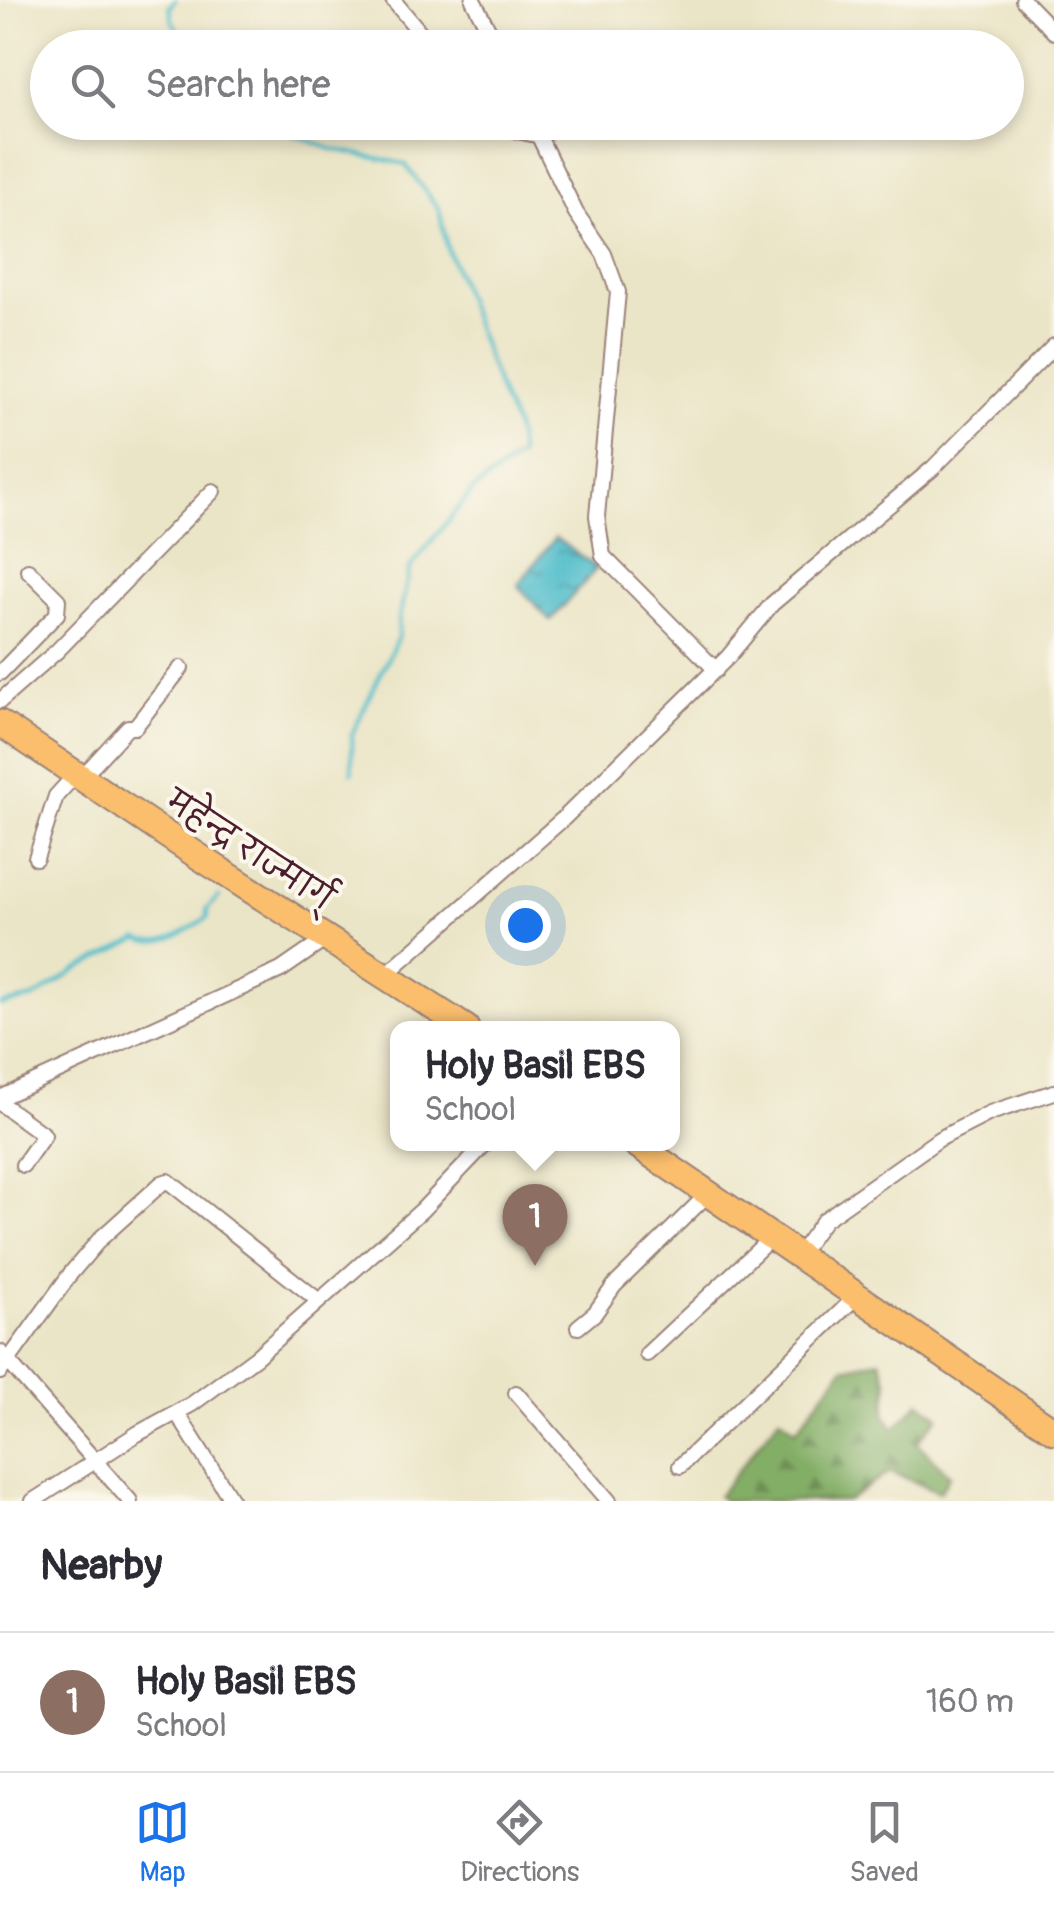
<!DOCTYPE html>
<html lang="en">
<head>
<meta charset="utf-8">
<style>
	:root { --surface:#fff; --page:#f2f2f3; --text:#2b2b33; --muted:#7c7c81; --line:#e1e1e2; --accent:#1a73e8 }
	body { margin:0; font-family:Pangolin,"Playpen Sans Deva",sans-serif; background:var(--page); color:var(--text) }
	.you { position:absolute; left:525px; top:925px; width:35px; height:35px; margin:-25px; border:8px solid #fff; border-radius:50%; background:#1a73e8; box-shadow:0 0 0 15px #1a73e833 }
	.badge { display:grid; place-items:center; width:65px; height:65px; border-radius:50%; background:var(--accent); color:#fff; font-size:32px; font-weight:700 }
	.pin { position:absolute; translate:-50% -82px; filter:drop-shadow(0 2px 5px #0008) }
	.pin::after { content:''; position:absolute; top:52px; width:35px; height:30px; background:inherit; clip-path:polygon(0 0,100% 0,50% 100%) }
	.popup { position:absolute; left:390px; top:1021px; width:290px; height:130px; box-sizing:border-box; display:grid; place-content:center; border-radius:20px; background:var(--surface); filter:drop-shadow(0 2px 8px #0005); font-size:32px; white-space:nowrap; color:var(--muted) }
	.popup b { font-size:38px; color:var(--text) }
	.popup::after { content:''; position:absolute; left:50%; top:100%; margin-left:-20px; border:20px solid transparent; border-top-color:var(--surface) }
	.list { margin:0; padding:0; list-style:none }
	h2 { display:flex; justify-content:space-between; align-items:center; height:130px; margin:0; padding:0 40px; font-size:42px }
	h2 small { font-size:32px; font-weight:400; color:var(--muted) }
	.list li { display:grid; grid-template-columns:65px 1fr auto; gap:30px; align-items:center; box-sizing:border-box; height:140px; padding:0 40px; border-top:2px solid var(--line) }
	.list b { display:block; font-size:38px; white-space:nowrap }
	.list p { margin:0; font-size:32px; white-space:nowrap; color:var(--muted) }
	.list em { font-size:32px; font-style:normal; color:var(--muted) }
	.icon { flex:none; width:55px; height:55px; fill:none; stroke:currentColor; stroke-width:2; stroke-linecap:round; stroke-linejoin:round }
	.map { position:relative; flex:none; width:1054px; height:1501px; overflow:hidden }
	.search { position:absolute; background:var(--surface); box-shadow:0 5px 15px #0003; left:30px; right:30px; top:30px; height:110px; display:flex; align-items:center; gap:25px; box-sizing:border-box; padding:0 35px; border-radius:55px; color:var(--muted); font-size:38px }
	.sheet { height:270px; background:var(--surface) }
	nav { display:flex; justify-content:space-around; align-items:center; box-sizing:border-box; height:140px; border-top:2px solid var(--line); background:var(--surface); font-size:28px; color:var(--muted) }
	nav a { display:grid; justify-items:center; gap:5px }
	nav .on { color:var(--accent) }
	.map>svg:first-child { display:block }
	.forest { fill:url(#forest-firs); stroke:#666648; stroke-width:2.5 }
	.water { fill:url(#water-ripples); stroke:#4e6e7b; stroke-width:2.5 }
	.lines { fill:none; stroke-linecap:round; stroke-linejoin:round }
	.stream { stroke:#51becb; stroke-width:4 }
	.street-casing { stroke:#9a8279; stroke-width:18 }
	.highway-casing { stroke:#9a8279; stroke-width:29 }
	.street { stroke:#fff; stroke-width:14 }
	.highway { stroke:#fabe6d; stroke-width:25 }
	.labels { text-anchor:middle; stroke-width:8; stroke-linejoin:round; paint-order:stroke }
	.street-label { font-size:32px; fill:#4a1f2b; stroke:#fbf7ec }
</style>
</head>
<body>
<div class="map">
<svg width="1054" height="1501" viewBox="0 0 1054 1501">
	<defs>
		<pattern id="forest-firs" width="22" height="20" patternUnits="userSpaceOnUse" patternTransform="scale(2.5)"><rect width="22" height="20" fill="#83ae66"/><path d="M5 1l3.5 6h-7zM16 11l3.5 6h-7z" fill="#6d8d54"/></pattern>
		<pattern id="water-ripples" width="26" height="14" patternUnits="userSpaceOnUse" patternTransform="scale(2.5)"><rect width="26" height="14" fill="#51becb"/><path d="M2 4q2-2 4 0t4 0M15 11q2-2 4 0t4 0" fill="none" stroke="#459aa5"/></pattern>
	</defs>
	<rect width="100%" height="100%" fill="#fbf7ec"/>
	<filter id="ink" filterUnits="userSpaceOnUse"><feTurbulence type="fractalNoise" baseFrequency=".01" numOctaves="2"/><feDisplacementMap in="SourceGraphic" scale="20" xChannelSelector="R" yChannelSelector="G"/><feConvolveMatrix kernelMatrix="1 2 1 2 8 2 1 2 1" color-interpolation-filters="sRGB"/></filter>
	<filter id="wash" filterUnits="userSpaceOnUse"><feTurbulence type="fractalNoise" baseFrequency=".0048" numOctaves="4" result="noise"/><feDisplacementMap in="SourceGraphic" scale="40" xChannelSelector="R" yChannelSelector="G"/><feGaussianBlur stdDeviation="2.25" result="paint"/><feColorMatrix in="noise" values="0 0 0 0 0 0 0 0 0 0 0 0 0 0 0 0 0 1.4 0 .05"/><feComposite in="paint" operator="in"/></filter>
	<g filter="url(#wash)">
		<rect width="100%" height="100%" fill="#ebe5c7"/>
		<path class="forest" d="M880 1360 888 1384 885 1414 894 1429 920 1402 939 1416 917 1443 950 1475 940 1492 890 1472 847 1501H724L718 1496 780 1417 796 1430 843 1368Z"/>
		<path class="water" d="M555 538 597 568 550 621 518 585Z"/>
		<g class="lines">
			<path class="stream" d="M175 0 170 6 172 20 188 48
				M264 122 328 148 405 164 439 209 447 247 504 403 515 425 520 455 472 491 410 568 399 618 398 637 352 734V773
				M0 1005 34 998 78 969 138 939C162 949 187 931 208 917L207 909 219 896"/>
		</g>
	</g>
	<g filter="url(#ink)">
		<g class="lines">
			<defs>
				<path id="street" d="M393 0 433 48
					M473 0 498 48
					M1023 0 1054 32
					M509 122 517 131 536 135
					M532 122 576 213 604 254 618 292 597 516 603 556 716 670
					M0 673 57 614 58 600 28 570
					M0 701 57 651 213 491
					M82 777 128 727H135L181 668
					M36 858 56 796 77 773
					M384 976 564 818 728 657 772 604 933 468 1054 346
					M0 1098 281 970 326 939
					M0 1103 44 1135 23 1165
					M799 1254 824 1220 939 1139 990 1113 1054 1092
					M578 1327 595 1313 614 1286 709 1193
					M0 1352 130 1501
					M647 1354 773 1236
					M0 1372 71 1273 100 1239 162 1183 168 1181 319 1301
					M516 1393 609 1501
					M177 1413 232 1501
					M680 1466 858 1295
					M33 1501 137 1434 192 1404 256 1357 422 1210 485 1144"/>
				<path id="highway" d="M0 723 195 854 466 1028
					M636 1144 1054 1431"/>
			</defs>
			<use href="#street" class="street-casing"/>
			<use href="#highway" class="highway-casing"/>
			<use href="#street" class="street"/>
			<use href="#highway" class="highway"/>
		</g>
	</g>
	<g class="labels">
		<g class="street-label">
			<text transform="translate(250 850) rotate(33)" y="11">महेन्द्र राज्मार्ग्</text>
		</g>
	</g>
</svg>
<div class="you"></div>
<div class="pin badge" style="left:535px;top:1266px;background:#8d6e63">1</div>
<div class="popup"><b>Holy Basil EBS</b>School</div>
<div class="search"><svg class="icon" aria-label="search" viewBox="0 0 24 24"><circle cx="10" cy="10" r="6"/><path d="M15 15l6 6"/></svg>Search here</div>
</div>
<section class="sheet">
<h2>Nearby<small></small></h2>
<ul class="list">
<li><span class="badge" style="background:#8d6e63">1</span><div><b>Holy Basil EBS</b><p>School</p></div><em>160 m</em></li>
</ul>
</section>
<nav>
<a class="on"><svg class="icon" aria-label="map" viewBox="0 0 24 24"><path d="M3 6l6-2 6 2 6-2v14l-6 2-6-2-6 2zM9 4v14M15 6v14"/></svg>Map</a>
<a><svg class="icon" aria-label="directions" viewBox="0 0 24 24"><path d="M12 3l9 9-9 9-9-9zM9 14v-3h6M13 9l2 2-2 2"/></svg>Directions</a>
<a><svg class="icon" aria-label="saved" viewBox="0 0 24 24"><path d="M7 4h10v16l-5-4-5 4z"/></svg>Saved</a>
</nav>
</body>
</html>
